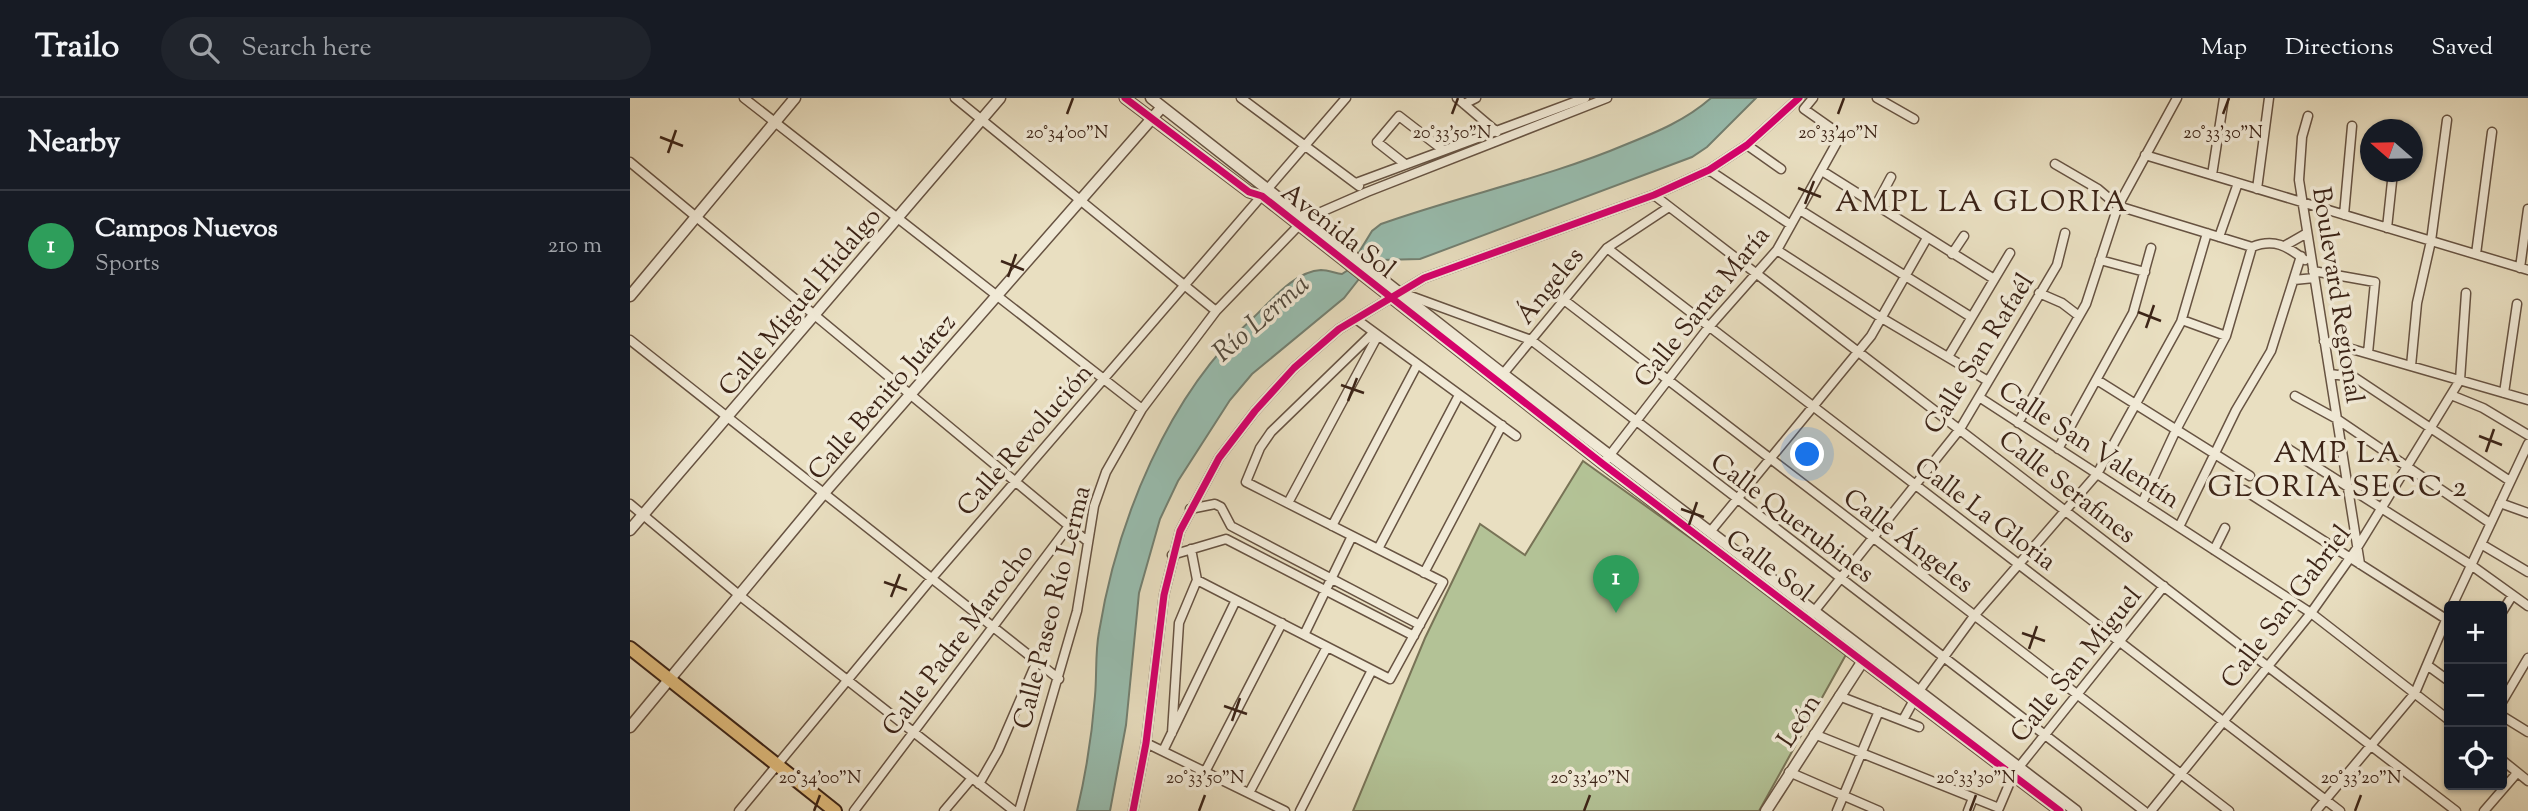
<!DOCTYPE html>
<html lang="en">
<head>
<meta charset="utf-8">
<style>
	:root { --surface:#171b24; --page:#20242c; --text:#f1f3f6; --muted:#9ea1a6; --line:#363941; --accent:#b45309 }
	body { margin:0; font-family:"Sorts Mill Goudy",serif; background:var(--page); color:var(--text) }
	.controls { position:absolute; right:21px; bottom:21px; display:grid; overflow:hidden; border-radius:7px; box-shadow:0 2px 5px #0004 }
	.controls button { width:63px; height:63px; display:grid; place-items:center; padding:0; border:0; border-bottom:2px solid var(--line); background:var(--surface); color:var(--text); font:35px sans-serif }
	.compass { position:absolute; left:1730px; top:21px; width:63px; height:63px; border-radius:50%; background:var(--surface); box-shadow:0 2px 5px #0004; rotate:290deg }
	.you { position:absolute; left:1178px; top:357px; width:24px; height:24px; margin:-18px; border:5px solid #fff; border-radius:50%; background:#1a73e8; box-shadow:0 0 0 10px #1a73e833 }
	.badge { display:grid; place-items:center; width:46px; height:46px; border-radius:50%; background:var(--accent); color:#fff; font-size:23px; font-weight:700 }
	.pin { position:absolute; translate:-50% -58px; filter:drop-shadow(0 2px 4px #0008) }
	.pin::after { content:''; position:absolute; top:37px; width:24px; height:21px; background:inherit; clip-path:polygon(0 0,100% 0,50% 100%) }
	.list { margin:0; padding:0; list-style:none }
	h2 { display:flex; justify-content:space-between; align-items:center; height:91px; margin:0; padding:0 28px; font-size:30px }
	h2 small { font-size:23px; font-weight:400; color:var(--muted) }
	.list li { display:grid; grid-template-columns:46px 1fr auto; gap:21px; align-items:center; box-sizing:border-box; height:112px; padding:0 28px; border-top:2px solid var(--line) }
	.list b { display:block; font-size:26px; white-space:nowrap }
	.list p { margin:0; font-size:23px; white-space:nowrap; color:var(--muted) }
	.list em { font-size:23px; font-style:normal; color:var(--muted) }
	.icon { flex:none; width:38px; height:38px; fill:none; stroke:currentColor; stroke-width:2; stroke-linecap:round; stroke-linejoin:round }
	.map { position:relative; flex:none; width:1898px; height:713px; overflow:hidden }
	header { display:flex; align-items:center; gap:42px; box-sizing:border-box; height:98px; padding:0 35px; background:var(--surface); border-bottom:2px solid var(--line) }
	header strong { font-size:33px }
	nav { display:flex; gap:38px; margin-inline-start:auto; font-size:24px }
	.search { width:490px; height:63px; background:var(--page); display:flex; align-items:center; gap:18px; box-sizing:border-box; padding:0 24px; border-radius:38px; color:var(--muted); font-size:26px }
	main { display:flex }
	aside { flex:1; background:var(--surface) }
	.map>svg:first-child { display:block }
	.green { fill:#b3c296; stroke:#787356; stroke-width:2 }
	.water { fill:#98bdaf; stroke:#738072; stroke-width:2 }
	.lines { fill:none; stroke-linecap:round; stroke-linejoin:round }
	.minor-casing { stroke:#675342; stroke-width:11 }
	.tertiary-casing { stroke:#675342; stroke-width:13 }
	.primary-casing { stroke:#3c2417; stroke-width:16 }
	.minor { stroke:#f1ead7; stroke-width:8 }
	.tertiary { stroke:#f1ead7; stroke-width:10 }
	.primary { stroke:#e4c080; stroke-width:12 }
	.cycleway-casing { stroke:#f1ead7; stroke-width:11 }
	.cycleway { stroke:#d6006c; stroke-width:7 }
	.ticks { fill:none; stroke:#3c2417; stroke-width:2.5 }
	.labels { text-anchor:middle; stroke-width:7; stroke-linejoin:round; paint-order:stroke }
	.street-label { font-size:26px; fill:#3c2417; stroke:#f1ead7 }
	.water-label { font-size:28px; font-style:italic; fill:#534a3d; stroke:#f1ead7 }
	.quarter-label { font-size:30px; letter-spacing:2px; fill:#3c2417; stroke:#f1ead7 }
	.ticks-label { font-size:18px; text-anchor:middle; fill:#3c2417; stroke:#f1ead7; stroke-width:7; stroke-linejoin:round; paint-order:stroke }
</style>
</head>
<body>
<header>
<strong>Trailo</strong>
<div class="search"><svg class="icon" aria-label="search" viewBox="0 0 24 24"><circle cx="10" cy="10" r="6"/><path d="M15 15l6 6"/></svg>Search here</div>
<nav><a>Map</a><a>Directions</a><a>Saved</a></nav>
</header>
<main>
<aside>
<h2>Nearby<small></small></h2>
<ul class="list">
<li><span class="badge" style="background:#2e9e5b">1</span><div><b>Campos Nuevos</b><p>Sports</p></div><em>210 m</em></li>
</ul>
</aside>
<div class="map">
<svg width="1898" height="713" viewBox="0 0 1898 713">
	<rect width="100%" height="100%" fill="#e9dfc1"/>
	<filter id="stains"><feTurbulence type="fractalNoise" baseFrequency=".00286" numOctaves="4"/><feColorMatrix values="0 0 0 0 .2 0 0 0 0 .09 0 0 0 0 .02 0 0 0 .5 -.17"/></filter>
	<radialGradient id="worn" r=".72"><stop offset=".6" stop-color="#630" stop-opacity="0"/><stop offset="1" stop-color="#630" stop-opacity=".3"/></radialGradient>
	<path class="green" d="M953 363 1218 553 1129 713H723L795 540 850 426 895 457Z"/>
	<path class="water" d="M1081 0H1126L1077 49 1062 59 790 161 751 162 740 167 714 200 622 276 600 302 548 383 530 421 509 495 496 627 480 713H447C456 675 462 637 465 598 467 576 465 555 469 534 487 423 538 296 623 220 641 203 665 173 691 172 698 172 705 175 712 176L718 172 742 133 751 126C832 97 917 80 997 46 1027 34 1056 22 1081 0Z"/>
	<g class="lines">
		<defs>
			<path id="minor" d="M114 0 512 311
				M325 0 586 213
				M611 0 729 88
				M827 0 867 34
				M1247 0 1284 21
				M834 6 846 0
				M1678 18 1672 39 1669 82 1730 466
				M1769 32V27
				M1117 47 1151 71
				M1515 57 1898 172
				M0 64 457 443
				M775 66 747 44 769 18 813 52
				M1425 66 1468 91 1488 108 1622 149C1644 140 1657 148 1675 162
				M1079 72 1161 127
				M1192 73 1364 181
				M1582 77 1594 0
				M726 85 955 0
				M1627 91 1639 0
				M1024 97 1826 713
				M1245 109 1261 79
				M1170 112 1341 219
				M1714 117 1722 28
				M1757 130 1763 74
				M1589 139 1608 85
				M1656 147 1677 135
				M977 150 1710 713
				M1147 152 1250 219 1358 283
				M1322 156 1334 138
				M1846 156 1862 34
				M1470 162 1515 174
				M1890 170 1898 111
				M1683 173 1745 184 1738 255
				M1664 182 1684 180
				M1409 195 1432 205 1449 218
				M775 196 901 242 1514 713
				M934 202 1599 713
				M726 221 886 338
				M1552 222 1596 238
				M0 242 429 581
				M1694 243 1898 302
				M1318 259 1380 155
				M1781 268 1787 205 1801 143 1817 22
				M873 276 977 150 1039 109
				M1700 276 1724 279 1880 383
				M1467 282 1620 378
				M1874 295 1887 206
				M1821 297 1853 310 1898 337
				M1665 298 1707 321 1860 425
				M1349 299 1681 515 1819 622
				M1388 325 1456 206 1488 108 1547 0
				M1655 349 1841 467 1898 508
				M1428 351 1503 215 1521 150
				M973 366 1078 230 1147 152 1211 37 1174 11 1183 0
				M1614 392 1816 521
				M658 405 747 239
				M1512 405 1546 332 1596 238 1622 149
				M1870 405 1898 415
				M0 406 109 497 384 713
				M560 411 585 406 591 409 601 428 790 527
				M702 428 787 267
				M1549 429 1606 312 1641 253 1671 158
				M1080 434 1241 238 1297 140
				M1851 446 1898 474
				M748 451 829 297
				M1584 452 1595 430
				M542 457 596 441 784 538
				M794 475 872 327
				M567 482 760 581 813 484 616 384 630 350 641 334 743 235
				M1822 508 1898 346
				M1872 514 1882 498
				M1178 521 1330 331 1427 167 1435 135
				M674 537 722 438
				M1797 567 1819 583
				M1209 598 1289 629
				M1872 604 1898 560
				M1872 618 1898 634
				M1273 622 1289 593 1344 518 1467 376 1551 224 1577 135
				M542 635 549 525 567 482 561 451
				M1184 636 1369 710 1383 677
				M516 645 655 713
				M533 653 606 502
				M1872 662 1898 683
				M1389 669 1534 488
				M575 674 652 525
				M1159 674 1249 713
				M349 686 368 653 407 563
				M619 695 697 549
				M109 713 302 480 716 0
				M224 713 439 428
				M314 713 342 680
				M389 713 447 513 464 408 476 374 512 311 586 213 675 121 737 94 977 0
				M503 713 516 645 534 497 550 433 589 360 625 313 664 270 709 231 794 180 1024 97 1079 72 1117 47 1169 0
				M670 713 742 572
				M1207 713 1249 613
				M1338 713 1343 700
				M1521 713 1681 515 1727 450 1830 282 1836 195
				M1686 713 1785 595 1819 515
				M1854 713 1887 675"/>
			<path id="tertiary" d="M495 0 619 94 632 98 973 366 1430 713
				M521 0 873 276 1446 713
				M0 198 165 0
				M0 432 370 0
				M0 629 194 395 532 9
				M1136 713 1236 558"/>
			<path id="primary" d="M0 550 205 713"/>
		</defs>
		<use href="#minor" class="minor-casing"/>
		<use href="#tertiary" class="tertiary-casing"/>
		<use href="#primary" class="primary-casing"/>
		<use href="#minor" class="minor"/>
		<use href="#tertiary" class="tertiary"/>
		<use href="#primary" class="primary"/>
		<defs>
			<path id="cycleway" d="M495 0 619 94 632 98 973 366 1430 713
				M503 713 516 645 534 497 550 433 589 360 625 313 664 270 709 231 794 180 1024 97 1079 72 1117 47 1169 0"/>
		</defs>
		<use href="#cycleway" class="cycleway-casing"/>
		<use href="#cycleway" class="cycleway"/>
	</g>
	<path class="ticks" d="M437 16 443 0M822 16 828 0M1208 16 1214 0M1593 16 1599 0M30 39 53 48M38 55 46 32M1168 90 1191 99M1175 106 1184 83M371 163 394 172M378 179 386 156M1508 214 1531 223M1516 230 1524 207M711 287 734 295M718 303 727 280M1849 338 1872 347M1856 354 1864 331M1051 411 1074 419M1059 427 1067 404M254 484 277 492M261 499 270 476M1392 535 1415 543M1399 551 1407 528M594 608 617 616M602 623 610 600M184 713 190 697M569 713 575 697M954 713 960 697M1340 713 1346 697M1725 713 1731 697"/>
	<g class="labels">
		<g class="street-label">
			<text transform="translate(709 132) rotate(38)" y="9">Avenida Sol</text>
			<text transform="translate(919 187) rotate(-51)" y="9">Ángeles</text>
			<text transform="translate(1709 197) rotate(81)" y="9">Boulevard Regional</text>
			<text transform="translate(169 203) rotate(-50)" y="9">Calle Miguel Hidalgo</text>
			<text transform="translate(1071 208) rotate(-51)" y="9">Calle Santa María</text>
			<text transform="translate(1348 255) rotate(-58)" y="9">Calle San Rafaél</text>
			<text transform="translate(251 298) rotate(-49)" y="9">Calle Benito Juárez</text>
			<text transform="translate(394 341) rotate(-49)" y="9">Calle Revolución</text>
			<text transform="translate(1460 346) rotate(33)" y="9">Calle San Valentín</text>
			<text transform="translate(1438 388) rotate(38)" y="9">Calle Serafines</text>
			<text transform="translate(1356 415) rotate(37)" y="9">Calle La Gloria</text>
			<text transform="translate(1163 419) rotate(37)" y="9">Calle Querubines</text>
			<text transform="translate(1279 442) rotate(37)" y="9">Calle Ángeles</text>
			<text transform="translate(1140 467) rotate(37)" y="9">Calle Sol</text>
			<text transform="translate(1655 508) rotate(-53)" y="9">Calle San Gabriel</text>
			<text transform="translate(421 509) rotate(-76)" y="9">Calle Paseo Río Lerma</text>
			<text transform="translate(327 541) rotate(-53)" y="9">Calle Padre Marocho</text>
			<text transform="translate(1445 566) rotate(-51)" y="9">Calle San Miguel</text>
			<text transform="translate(1168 622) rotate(-57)" y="9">León</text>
		</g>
		<g class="water-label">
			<text transform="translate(630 219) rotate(-41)" y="10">Río Lerma</text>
		</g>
		<g class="quarter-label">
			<text x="1352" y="113">AMPL LA GLORIA</text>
			<text x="1708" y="364">AMP LA<tspan x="1708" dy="34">GLORIA SECC 2</tspan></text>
		</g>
	</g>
	<g class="ticks-label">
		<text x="437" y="40">20°34'00"N</text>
		<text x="822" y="40">20°33'50"N</text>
		<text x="1208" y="40">20°33'40"N</text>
		<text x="1593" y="40">20°33'30"N</text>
		<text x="190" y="685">20°34'00"N</text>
		<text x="575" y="685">20°33'50"N</text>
		<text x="960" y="685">20°33'40"N</text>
		<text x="1346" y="685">20°33'30"N</text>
		<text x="1731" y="685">20°33'20"N</text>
	</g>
	<rect width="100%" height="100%" filter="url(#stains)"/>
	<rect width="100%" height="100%" fill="url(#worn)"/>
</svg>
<div class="controls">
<button>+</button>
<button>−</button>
<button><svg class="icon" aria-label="locate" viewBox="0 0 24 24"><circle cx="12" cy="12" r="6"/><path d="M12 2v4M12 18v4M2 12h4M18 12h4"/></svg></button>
</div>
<svg class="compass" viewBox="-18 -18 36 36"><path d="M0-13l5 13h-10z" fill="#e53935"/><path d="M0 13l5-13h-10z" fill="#9ea1a6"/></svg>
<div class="you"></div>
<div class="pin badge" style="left:986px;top:515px;background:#2e9e5b">1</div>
</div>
</main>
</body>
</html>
